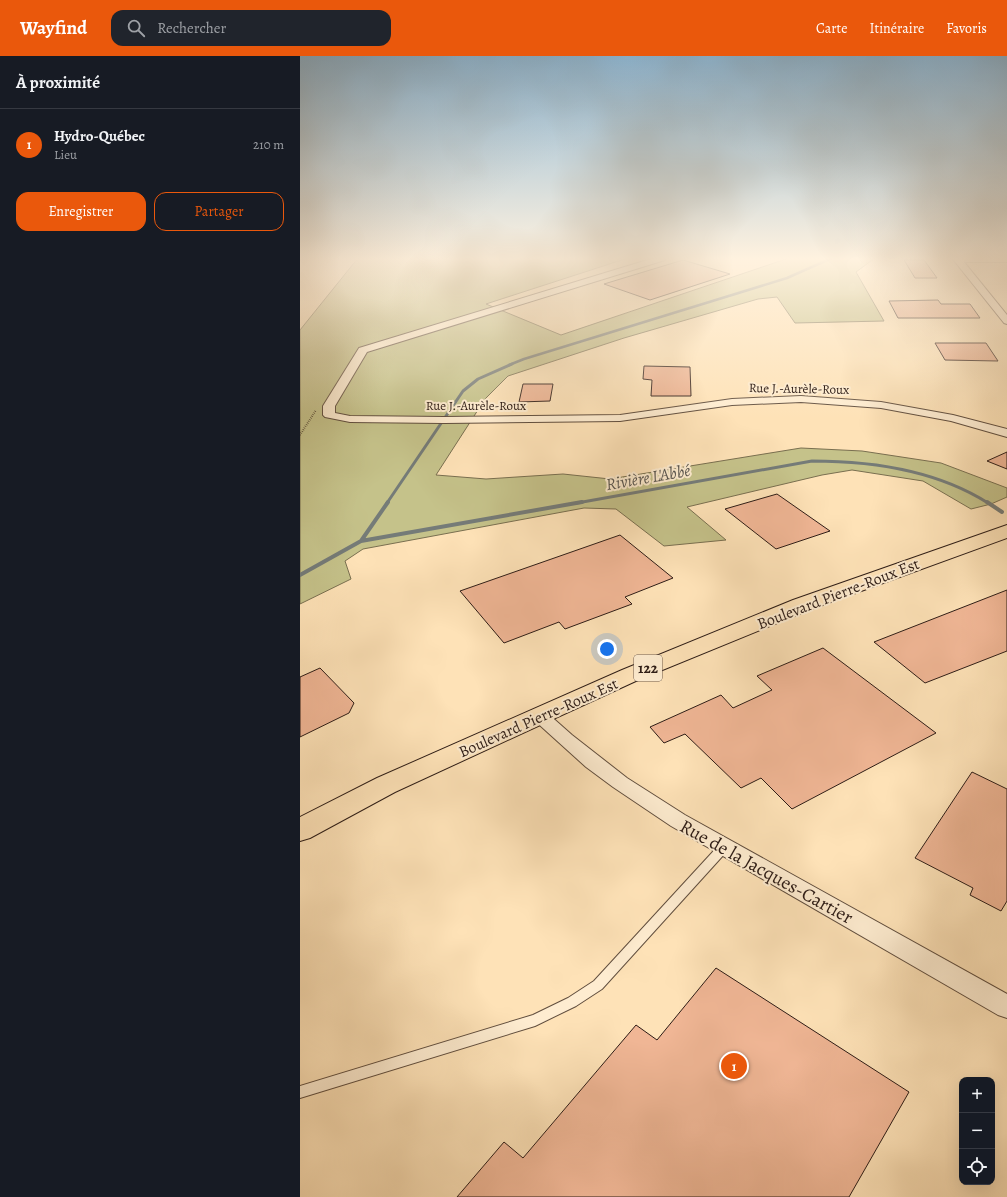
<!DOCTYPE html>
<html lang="fr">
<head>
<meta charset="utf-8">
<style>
	:root { --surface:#171b24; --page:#20242c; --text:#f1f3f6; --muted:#9ea1a6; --line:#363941; --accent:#ea580c }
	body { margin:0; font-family:Alegreya,serif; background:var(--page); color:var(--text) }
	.controls { position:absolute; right:12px; bottom:12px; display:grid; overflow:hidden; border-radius:8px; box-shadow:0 4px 16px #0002 }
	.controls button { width:36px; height:36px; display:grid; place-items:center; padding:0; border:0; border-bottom:1px solid var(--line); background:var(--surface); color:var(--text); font:20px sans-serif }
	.you { position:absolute; left:307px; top:593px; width:14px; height:14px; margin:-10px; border:3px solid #fff; border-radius:50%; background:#1a73e8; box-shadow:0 0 0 6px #1a73e833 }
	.badge { display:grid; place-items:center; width:26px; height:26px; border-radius:50%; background:var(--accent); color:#fff; font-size:13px; font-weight:700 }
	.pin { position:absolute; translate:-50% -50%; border:2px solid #fff; box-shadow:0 1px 4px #0006 }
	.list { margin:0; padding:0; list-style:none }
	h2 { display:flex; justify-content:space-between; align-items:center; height:52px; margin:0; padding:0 16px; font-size:17px }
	h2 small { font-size:13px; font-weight:400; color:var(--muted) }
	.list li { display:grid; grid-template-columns:26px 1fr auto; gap:12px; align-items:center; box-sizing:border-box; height:72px; padding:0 16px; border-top:1px solid var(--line) }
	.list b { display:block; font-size:15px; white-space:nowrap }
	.list p { margin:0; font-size:13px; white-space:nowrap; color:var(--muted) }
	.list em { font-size:13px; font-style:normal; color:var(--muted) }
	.actions { display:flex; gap:8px; padding:12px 16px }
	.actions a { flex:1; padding:9px 0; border:1px solid var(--accent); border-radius:12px; text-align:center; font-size:14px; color:var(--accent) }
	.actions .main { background:var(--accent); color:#fff }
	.icon { flex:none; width:22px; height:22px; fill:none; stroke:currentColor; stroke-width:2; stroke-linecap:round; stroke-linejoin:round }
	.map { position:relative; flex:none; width:707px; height:1141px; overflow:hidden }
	header { display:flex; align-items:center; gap:24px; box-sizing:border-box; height:56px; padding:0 20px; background:var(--accent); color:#fff }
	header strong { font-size:19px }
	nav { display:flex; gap:22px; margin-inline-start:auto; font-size:14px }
	.search { width:280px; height:36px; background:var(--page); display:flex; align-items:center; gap:10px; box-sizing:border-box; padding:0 14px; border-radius:12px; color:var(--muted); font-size:15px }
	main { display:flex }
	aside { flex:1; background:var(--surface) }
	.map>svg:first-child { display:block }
	.green { fill:#c5c28a; stroke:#796f50 }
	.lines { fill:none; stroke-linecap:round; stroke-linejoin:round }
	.stream-far2 { stroke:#757b78; stroke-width:2.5 }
	.stream-far1 { stroke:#757b78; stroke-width:3 }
	.stream { stroke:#757b78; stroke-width:4 }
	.building { fill:#f0b695; stroke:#2d1c16 }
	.lane-casing { stroke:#614e3e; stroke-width:2 }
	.street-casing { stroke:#614e3e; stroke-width:2 }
	.primary-casing { stroke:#2d1c16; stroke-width:2 }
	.path { stroke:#2d1c16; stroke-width:2; stroke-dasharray:0.5 1.5; stroke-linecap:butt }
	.lane { fill:#feecd0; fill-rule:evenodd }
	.street { fill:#feecd0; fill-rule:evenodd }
	.primary { fill:#fee2b7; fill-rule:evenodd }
	.labels { text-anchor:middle; stroke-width:4; stroke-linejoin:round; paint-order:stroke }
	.far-street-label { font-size:13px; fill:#2d1c16; stroke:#feecd0 }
	.shield { fill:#feecd0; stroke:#6c5a4e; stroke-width:1 }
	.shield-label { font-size:15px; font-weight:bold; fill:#2d1c16 }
	.street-label { font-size:16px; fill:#2d1c16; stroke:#feecd0 }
	.water-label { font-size:17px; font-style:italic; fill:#57544f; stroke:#feecd0 }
	.near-street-label { font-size:19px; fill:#2d1c16; stroke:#feecd0 }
</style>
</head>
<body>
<header>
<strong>Wayfind</strong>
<div class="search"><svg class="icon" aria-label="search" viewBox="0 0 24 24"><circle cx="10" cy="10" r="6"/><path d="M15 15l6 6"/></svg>Rechercher</div>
<nav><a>Carte</a><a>Itinéraire</a><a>Favoris</a></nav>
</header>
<main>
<aside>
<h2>À proximité<small></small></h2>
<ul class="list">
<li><span class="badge">1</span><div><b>Hydro-Québec</b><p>Lieu</p></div><em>210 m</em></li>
</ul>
<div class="actions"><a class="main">Enregistrer</a><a>Partager</a></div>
</aside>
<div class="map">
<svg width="707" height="1141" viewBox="0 0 707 1141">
	<rect width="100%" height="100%" fill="#fee2b7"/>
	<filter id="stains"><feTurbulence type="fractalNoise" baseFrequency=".005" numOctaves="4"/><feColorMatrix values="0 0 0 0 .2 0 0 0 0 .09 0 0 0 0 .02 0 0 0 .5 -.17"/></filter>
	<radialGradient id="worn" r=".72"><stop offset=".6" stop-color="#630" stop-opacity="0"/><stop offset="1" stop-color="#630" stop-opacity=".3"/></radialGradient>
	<path class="green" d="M58 202H328L186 248 261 279 489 202H575L556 216 584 265 495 267 477 241 458 243 324 282 208 320 185 343 136 419 186 423 263 418 310 423 501 392 562 395 641 407 707 432V441L691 448 671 453 623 425 552 414 522 419 387 451 426 484 364 490 316 453 284 452 63 493 45 505 51 523 0 548V274Z"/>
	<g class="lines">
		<path class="stream-far2" d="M209 309 224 303 487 222 532 202"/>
		<path class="stream-far1" d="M87 447 163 335 178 323 212 308
			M277 447 512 405C573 405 636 414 688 447"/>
		<path class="stream" d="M687 446 702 456
			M61 485 88 446
			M0 519 61 485 282 446"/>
	</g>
	<path class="building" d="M383 204 430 218 350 244 304 228Z
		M604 204H624L637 222H615Z
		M638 244 641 248H670L680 262H598L589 245Z
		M635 287H686L698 305 645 304Z
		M344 310 390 311 391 340H351L352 324 343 323Z
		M223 328H253L250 345 219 346Z
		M707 396V413L687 405Z
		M477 438 530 475 476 493 425 453Z
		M320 479 373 522 325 541 332 548 265 573 259 566 204 587 160 535Z
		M707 534V595L625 627 574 586Z
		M523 592 636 677 492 753 461 722 441 732 385 678 364 687 350 671 421 639 433 652 472 634 457 620Z
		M20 612 54 647 49 657 0 681V621Z
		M672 716 707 733V845L701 855 670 839 673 832 615 802Z
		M416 912 609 1036 549 1141H157L204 1086 223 1102 336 969 357 984Z"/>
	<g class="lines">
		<defs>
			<path id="lane" d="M424 787 428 788 429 791 428 794 302 933 276 950 235 970 0 1042V1030L233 959 268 942 294 925 420 788Z"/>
			<path id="street" d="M354 202H366L365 204 67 296 35 350V357L50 360 144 361 320 359 432 343 501 340 581 346 653 359 707 373V381L651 365 581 352 501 346 432 349 320 365 144 367 50 366 25 361 23 359V350L59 292Z
				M652 202H707V206H664L707 259V268L704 267Z
				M240 654 246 656 272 679 327 722 385 759 707 938V962L698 959 371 770 313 731 286 711 234 664 231 660 234 656Z"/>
			<path id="primary" d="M707 469V482L509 554 338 624 95 736 10 782 0 785V761L77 722 322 614 493 544Z"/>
		</defs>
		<use href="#lane" class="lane-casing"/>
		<use href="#street" class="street-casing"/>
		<use href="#primary" class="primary-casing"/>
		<path class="path" d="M0 379 16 354"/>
		<use href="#lane" class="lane"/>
		<use href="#street" class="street"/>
		<use href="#primary" class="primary"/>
	</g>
	<linearGradient id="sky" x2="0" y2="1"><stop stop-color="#8db7d5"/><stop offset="0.56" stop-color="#fff2df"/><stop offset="1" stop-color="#fff2df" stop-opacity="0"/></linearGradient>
	<rect width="707" height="362" fill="url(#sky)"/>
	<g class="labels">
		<g class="far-street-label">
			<text transform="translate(499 332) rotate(1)" y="5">Rue J.-Aurèle-Roux</text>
			<text x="176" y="354">Rue J.-Aurèle-Roux</text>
		</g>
		<rect class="shield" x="334" y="599" width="28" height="26" rx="3"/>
		<g class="shield-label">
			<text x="348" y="617">122</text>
		</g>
		<g class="street-label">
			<text transform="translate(538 537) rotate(-21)" y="6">Boulevard Pierre-Roux Est</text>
			<text transform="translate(238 661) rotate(-24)" y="6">Boulevard Pierre-Roux Est</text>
		</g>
		<g class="water-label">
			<text transform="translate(348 421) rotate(-10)" y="6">Rivière L'Abbé</text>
		</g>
		<g class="near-street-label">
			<text transform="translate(467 815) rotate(29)" y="7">Rue de la Jacques-Cartier</text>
		</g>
	</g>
	<rect width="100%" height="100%" filter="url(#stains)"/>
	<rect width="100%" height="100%" fill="url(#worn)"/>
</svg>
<div class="controls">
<button>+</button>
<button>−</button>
<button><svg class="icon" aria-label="locate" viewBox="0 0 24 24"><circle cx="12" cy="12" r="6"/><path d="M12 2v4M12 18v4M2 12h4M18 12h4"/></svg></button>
</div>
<div class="you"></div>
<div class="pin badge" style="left:434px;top:1010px">1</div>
</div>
</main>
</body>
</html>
